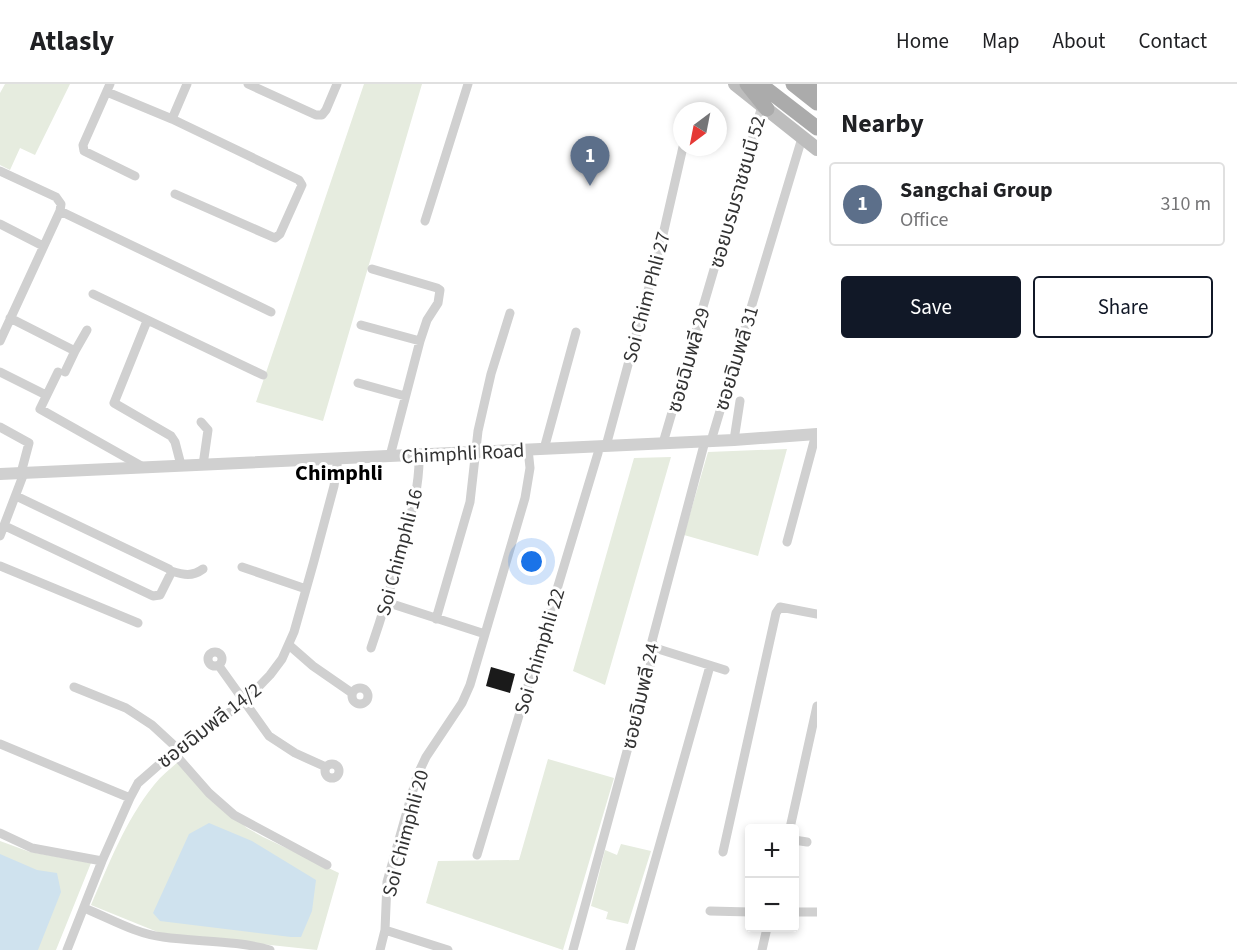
<!DOCTYPE html>
<html lang="en">
<head>
<meta charset="utf-8">
<style>
	:root { --surface:#fff; --page:#f6f6f6; --text:#202124; --muted:#757577; --line:#e0e0e0; --accent:#111827 }
	body { margin:0; font-family:"Source Sans 3","Noto Sans Thai",sans-serif; background:var(--page); color:var(--text) }
	.controls { position:absolute; right:18px; bottom:18px; display:grid; overflow:hidden; border-radius:6px; box-shadow:0 3px 9px #0003 }
	.controls button { width:54px; height:54px; display:grid; place-items:center; padding:0; border:0; border-bottom:2px solid var(--line); background:var(--surface); color:var(--text); font:30px sans-serif }
	.compass { position:absolute; left:673px; top:18px; width:54px; height:54px; border-radius:50%; background:var(--surface); box-shadow:0 3px 9px #0003; rotate:212deg }
	.you { position:absolute; left:532px; top:478px; width:21px; height:21px; margin:-15px; border:4px solid #fff; border-radius:50%; background:#1a73e8; box-shadow:0 0 0 9px #1a73e833 }
	.badge { display:grid; place-items:center; width:39px; height:39px; border-radius:50%; background:var(--accent); color:#fff; font-size:20px; font-weight:700 }
	.pin { position:absolute; translate:-50% -50px; filter:drop-shadow(0 2px 3px #0008) }
	.pin::after { content:''; position:absolute; top:32px; width:21px; height:18px; background:inherit; clip-path:polygon(0 0,100% 0,50% 100%) }
	.list { margin:0; padding:0; list-style:none }
	h2 { display:flex; justify-content:space-between; align-items:center; height:78px; margin:0; padding:0 24px; font-size:26px }
	h2 small { font-size:20px; font-weight:400; color:var(--muted) }
	.list li { display:grid; grid-template-columns:39px 1fr auto; gap:18px; align-items:center; box-sizing:border-box; height:84px; margin:0 12px 12px; padding:0 12px; border:2px solid var(--line); border-radius:6px }
	.list b { display:block; font-size:22px; white-space:nowrap }
	.list p { margin:0; font-size:20px; white-space:nowrap; color:var(--muted) }
	.list em { font-size:20px; font-style:normal; color:var(--muted) }
	.actions { display:flex; gap:12px; padding:18px 24px }
	.actions a { flex:1; padding:14px 0; border:2px solid var(--accent); border-radius:6px; text-align:center; font-size:21px; color:var(--accent) }
	.actions .main { background:var(--accent); color:#fff }
	.map { position:relative; flex:none; width:817px; height:866px; overflow:hidden }
	header { display:flex; align-items:center; gap:36px; box-sizing:border-box; height:84px; padding:0 30px; background:var(--surface); border-bottom:2px solid var(--line) }
	header strong { font-size:28px }
	nav { display:flex; gap:33px; margin-inline-start:auto; font-size:21px }
	main { display:flex }
	aside { flex:1; background:var(--surface) }
	.map>svg:first-child { display:block }
	.green { fill:#e6ecdf }
	.water { fill:#cfe2ee }
	.building { fill:#1a1a1a }
	.lines { fill:none; stroke-linecap:round; stroke-linejoin:round }
	.minor { stroke:#d0d0d0; stroke-width:9 }
	.tertiary { stroke:#d0d0d0; stroke-width:12 }
	.secondary { stroke:#bdbdbd; stroke-width:14 }
	.primary { stroke:#ababab; stroke-width:15 }
	.labels { text-anchor:middle; stroke-width:6; stroke-linejoin:round; paint-order:stroke }
	.street-label { font-size:20px; fill:#333; stroke:#fff }
	.quarter-label { font-size:22px; font-weight:bold; fill:#000; stroke:#fff }
</style>
</head>
<body>
<header>
<strong>Atlasly</strong>
<nav><a>Home</a><a>Map</a><a>About</a><a>Contact</a></nav>
</header>
<main>
<div class="map">
<svg width="817" height="866" viewBox="0 0 817 866">
	<rect width="100%" height="100%" fill="#fff"/>
	<path class="green" d="M5 0H70L35 71 20 64 10 86 0 81V9Z
		M364 0H422L323 337 256 318Z
		M787 365 758 472 684 451 708 368Z
		M671 373 605 601 573 587 634 374Z
		M548 675 614 694 563 866 426 819 438 777 519 776Z
		M178 678 247 744 263 753 339 789 317 866 160 849 91 821C109 780 125 737 154 701 161 692 170 685 178 678Z
		M0 757 30 768 91 779 56 866H0Z
		M621 760 651 767 628 840 606 835 608 828 591 822 605 766 617 771Z"/>
	<path class="water" d="M209 739 252 757 316 796 312 827 301 853H291L160 837 153 829 189 750Z
		M0 770 37 786 57 789 61 808 38 866H0Z"/>
	<path class="building" d="M491 583 515 590 510 609 486 602Z"/>
	<g class="lines">
		<path class="minor" d="M110 0 83 61 84 67 135 92
			M248 0 316 31H322L326 26 337 0
			M107 8 172 35 299 96 302 101 280 150 275 154 175 110
			M172 35 187 0
			M0 87 56 113 61 120 60 127 0 257
			M60 127 271 228
			M425 137 468 0
			M0 140 43 162
			M372 185 437 204 440 206 438 219 427 236 420 257 390 372
			M93 210 263 291
			M10 234 75 267 87 246
			M147 237 114 319 171 352 175 358 181 381
			M361 241 420 257
			M0 288 44 310
			M58 288 40 325 143 383
			M65 288 75 267
			M358 299 405 312
			M201 338 208 346 203 381
			M0 343 29 359 21 389
			M734 356 740 317
			M711 357 802 54
			M663 359 762 22
			M606 362 662 155 683 63
			M544 365 576 248
			M5 442 153 512 160 511 171 489 169 485 16 412
			M0 452 24 389
			M787 458 816 350
			M0 482 138 539
			M242 483 306 505
			M171 487C184 491 192 493 203 485
			M386 518 485 550
			M436 535 470 418 478 347 491 290 510 229
			M289 561 313 582 352 609
			M371 564C382 532 392 499 401 466 410 434 420 404 419 370
			M655 564 725 586
			M208 575a7 7 0 1 1 14 0a7 7 0 1 1-14 0Z
			M219 582 269 652 295 669 326 683
			M74 603 126 624 152 641 178 665
			M352 612a8 8 0 1 1 16 0a8 8 0 1 1-16 0Z
			M0 660 130 714
			M173 668 209 709 234 731 327 781
			M325 687a7 7 0 1 1 14 0a7 7 0 1 1-14 0Z
			M790 744 817 622
			M0 749 32 764 102 777
			M794 756 807 758
			M723 768 776 529 780 523 817 530
			M477 771 598 369 599 362
			M84 824C109 834 136 850 163 853 198 858 235 856 270 866
			M710 827 750 828
			M794 828H817
			M385 846 448 866
			M67 866 102 777 130 714 138 699 170 671 244 618 270 591 282 575 294 548 314 477 334 402 338 374
			M380 866 385 846 387 798 417 692 426 673 462 619 470 601 525 414 530 384 528 365
			M573 866 655 564 652 557 705 357
			M630 866 710 582
			M762 866 767 844"/>
		<path class="tertiary" d="M0 390 734 356 817 350"/>
		<path class="secondary" d="M735 0 817 65"/>
		<path class="primary" d="M747 0 767 25
			M760 0 817 44
			M793 0 817 19
			M812 0 817 4"/>
	</g>
	<g class="labels">
		<g class="street-label">
			<text transform="translate(737 108) rotate(-74)" y="7">ซอยบรมราชชนนี 52</text>
			<text transform="translate(646 213) rotate(-75)" y="7">Soi Chim Phli 27</text>
			<text transform="translate(736 274) rotate(-73)" y="7">ซอยฉิมพลี 31</text>
			<text transform="translate(688 276) rotate(-74)" y="7">ซอยฉิมพลี 29</text>
			<text transform="translate(463 369) rotate(-3)" y="7">Chimphli Road</text>
			<text transform="translate(399 468) rotate(-75)" y="7">Soi Chimphli 16</text>
			<text transform="translate(539 567) rotate(-73)" y="7">Soi Chimphli 22</text>
			<text transform="translate(640 612) rotate(-77)" y="7">ซอยฉิมพลี 24</text>
			<text transform="translate(209 641) rotate(-38)" y="7">ซอยฉิมพลี 14/2</text>
			<text transform="translate(405 749) rotate(-75)" y="7">Soi Chimphli 20</text>
		</g>
		<g class="quarter-label">
			<text x="339" y="396">Chimphli</text>
		</g>
	</g>
</svg>
<div class="controls">
<button>+</button>
<button>−</button>
</div>
<svg class="compass" viewBox="-18 -18 36 36"><path d="M0-13l5 13h-10z" fill="#e53935"/><path d="M0 13l5-13h-10z" fill="#757577"/></svg>
<div class="you"></div>
<div class="pin badge" style="left:590px;top:102px;background:#5c6f8a">1</div>
</div>
<aside>
<h2>Nearby<small></small></h2>
<ul class="list">
<li><span class="badge" style="background:#5c6f8a">1</span><div><b>Sangchai Group</b><p>Office</p></div><em>310 m</em></li>
</ul>
<div class="actions"><a class="main">Save</a><a>Share</a></div>
</aside>
</main>
</body>
</html>
